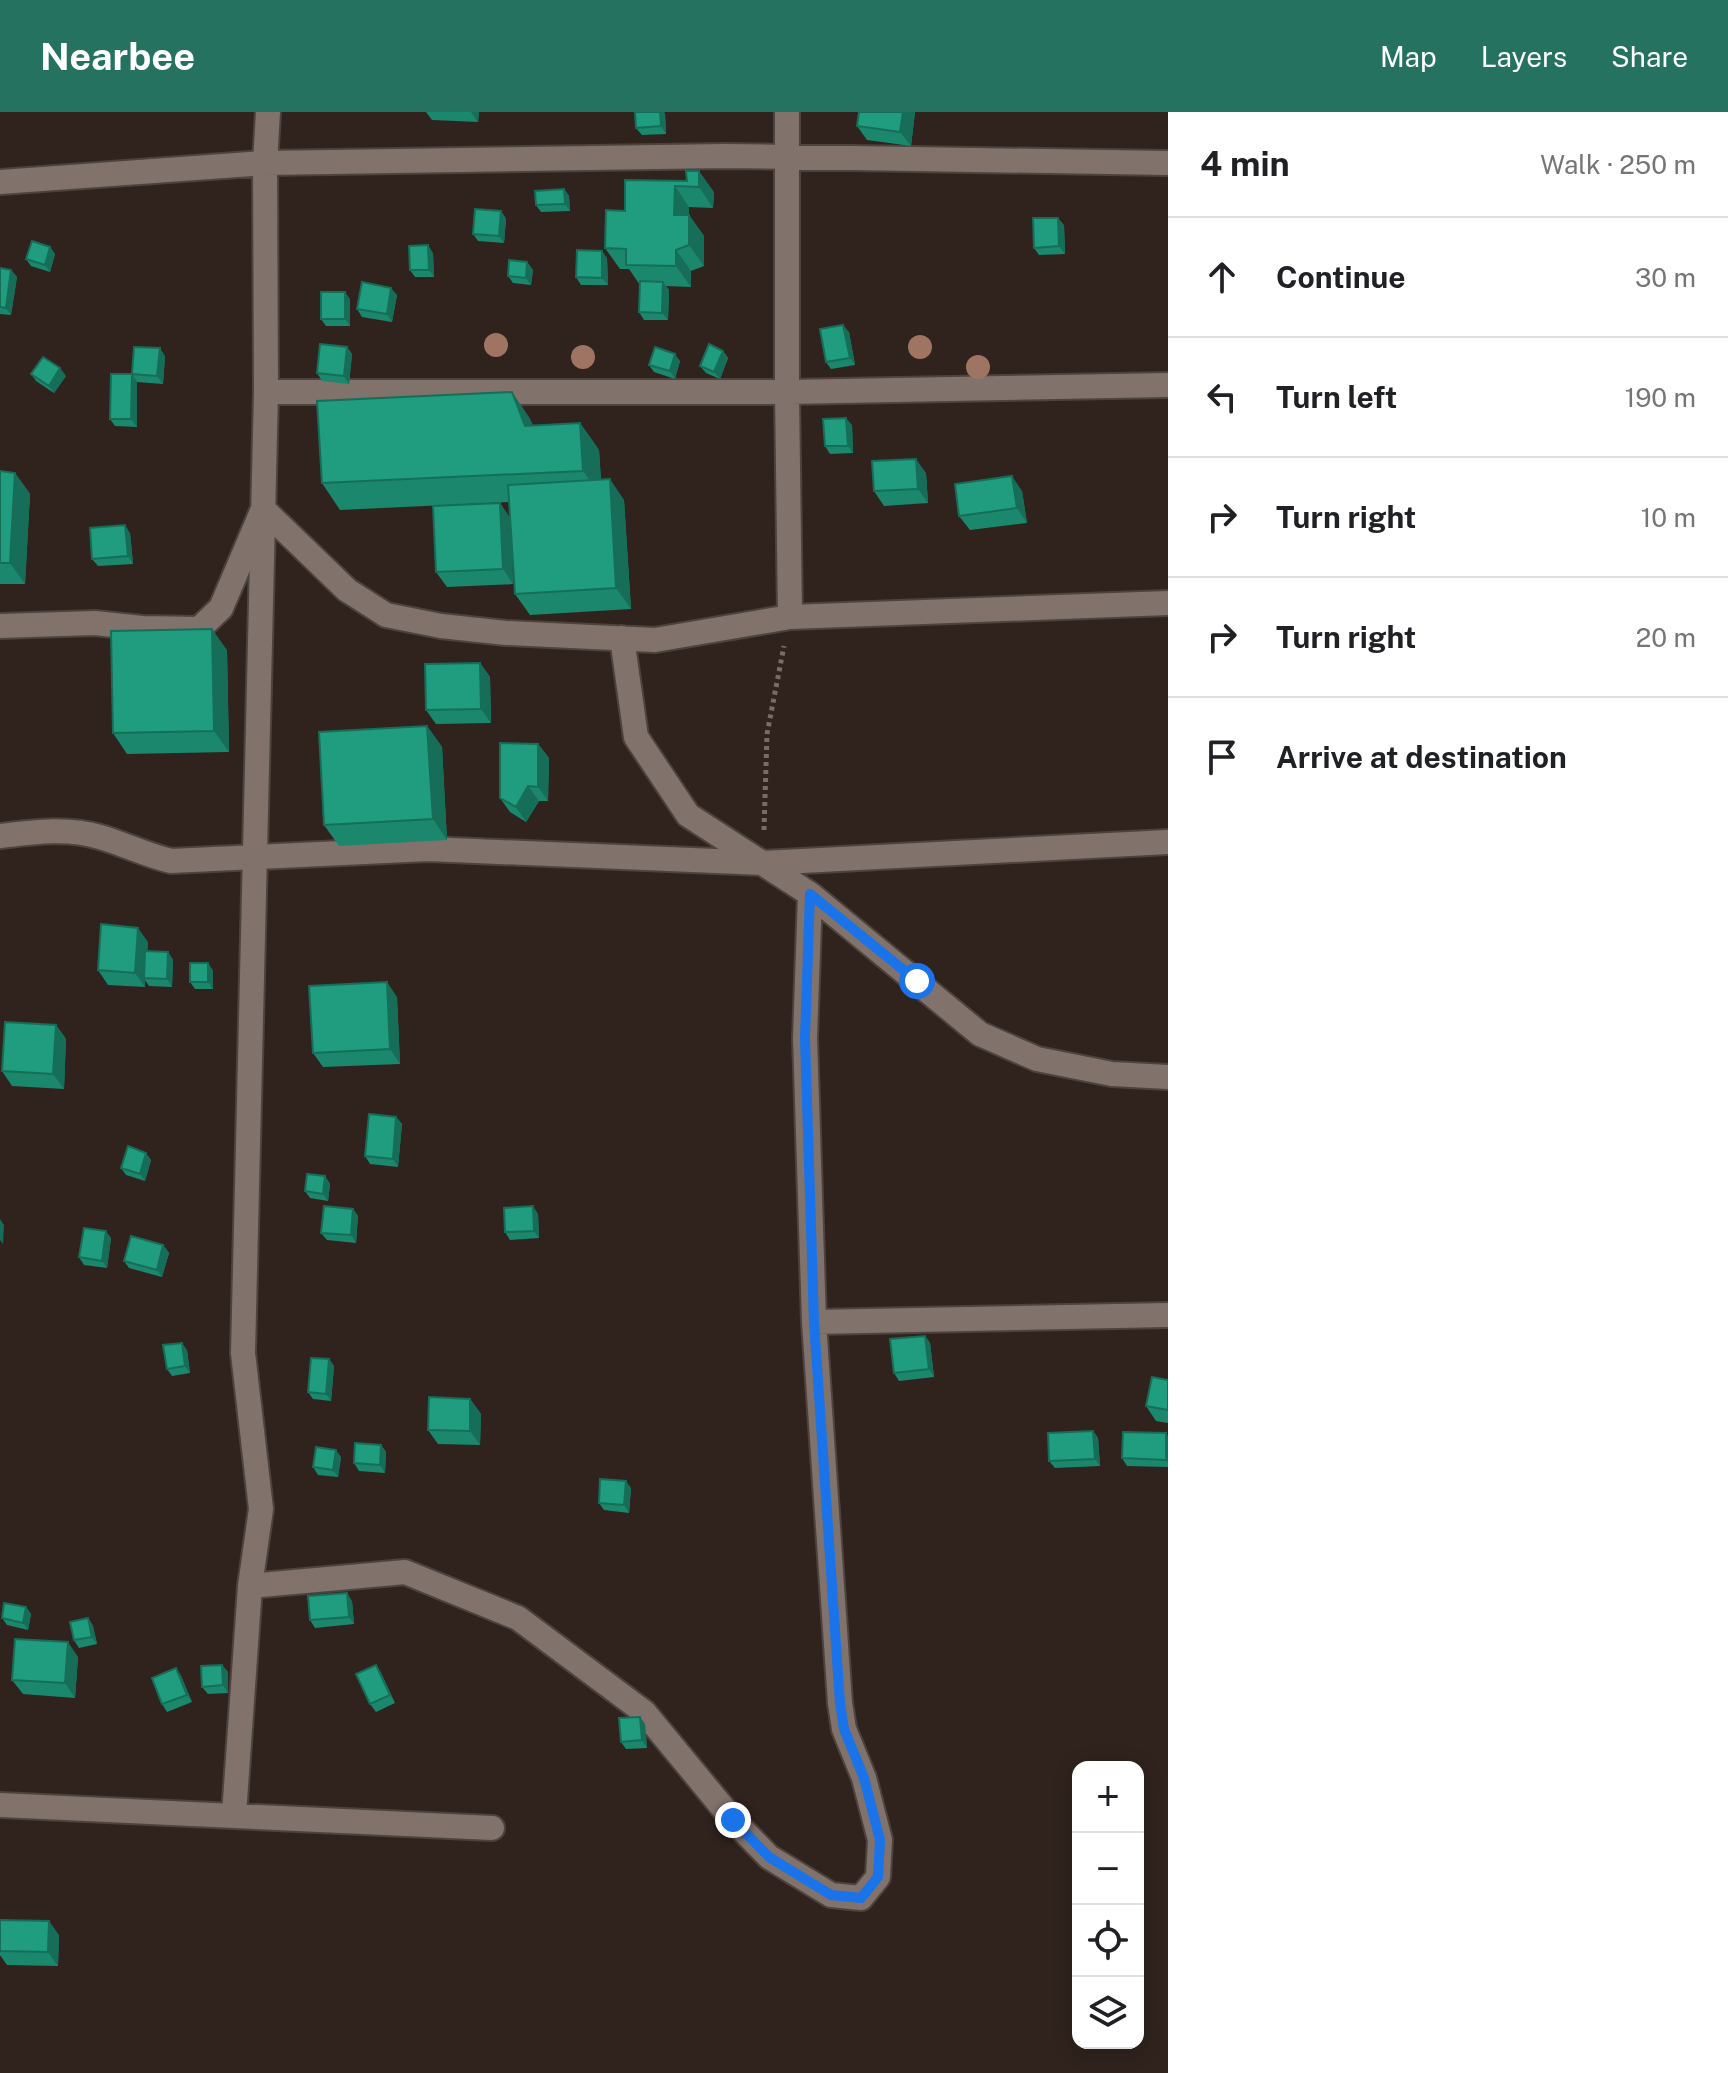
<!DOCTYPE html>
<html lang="en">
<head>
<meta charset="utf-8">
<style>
	:root { --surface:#fff; --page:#f6f6f6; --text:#202124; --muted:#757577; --line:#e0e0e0; --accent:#267261 }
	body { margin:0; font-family:"Public Sans",sans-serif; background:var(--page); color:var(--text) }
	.controls { position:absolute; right:24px; bottom:24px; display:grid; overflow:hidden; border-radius:16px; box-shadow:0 4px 20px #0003 }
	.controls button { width:72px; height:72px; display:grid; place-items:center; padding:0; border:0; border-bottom:2px solid var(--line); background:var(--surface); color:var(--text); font:40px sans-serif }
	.stop { position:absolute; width:24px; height:24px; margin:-18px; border:6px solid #1a73e8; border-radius:50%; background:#fff }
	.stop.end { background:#1a73e8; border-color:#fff; box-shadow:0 2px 8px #0008 }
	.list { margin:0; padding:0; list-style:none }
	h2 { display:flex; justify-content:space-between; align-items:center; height:104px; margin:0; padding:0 32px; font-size:34px }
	h2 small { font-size:26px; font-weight:400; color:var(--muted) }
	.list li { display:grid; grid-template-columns:52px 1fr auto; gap:24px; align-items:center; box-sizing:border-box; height:120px; padding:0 32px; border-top:2px solid var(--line) }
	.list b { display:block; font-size:30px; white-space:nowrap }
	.list em { font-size:26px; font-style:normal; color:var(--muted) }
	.icon { flex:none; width:44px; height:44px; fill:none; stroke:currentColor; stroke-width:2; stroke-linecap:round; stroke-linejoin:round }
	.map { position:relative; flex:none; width:1168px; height:1961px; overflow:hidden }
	header { display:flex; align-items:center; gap:48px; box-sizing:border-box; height:112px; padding:0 40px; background:var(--accent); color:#fff }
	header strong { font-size:38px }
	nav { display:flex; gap:44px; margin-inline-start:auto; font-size:28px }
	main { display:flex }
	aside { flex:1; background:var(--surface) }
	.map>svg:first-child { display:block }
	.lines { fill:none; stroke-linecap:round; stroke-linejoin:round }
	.minor-casing { stroke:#4c423e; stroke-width:28 }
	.path { stroke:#786c68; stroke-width:5; stroke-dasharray:4 4; stroke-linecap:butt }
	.minor { stroke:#81726c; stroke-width:24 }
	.tree { fill:#9f7463 }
	.wall { fill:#1b876c }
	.shaded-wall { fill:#166e58 }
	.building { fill:#1f9d7e; stroke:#166e58; stroke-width:2 }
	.route { stroke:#1a73e8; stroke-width:10 }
</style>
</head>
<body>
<header>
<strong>Nearbee</strong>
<nav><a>Map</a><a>Layers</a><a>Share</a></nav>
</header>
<main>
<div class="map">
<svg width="1168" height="1961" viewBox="0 0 1168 1961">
	<rect width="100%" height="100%" fill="#30231e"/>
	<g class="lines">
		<defs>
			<path id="minor" d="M787 0V280L790 505
				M0 70 265 51 725 44 1168 51
				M266 280H787L1168 273
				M0 514 95 511 142 516 199 517 221 496 263 397 347 478 386 503 441 514 506 521 655 528 790 505 1168 491
				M0 724C33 720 67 715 100 725 124 732 146 743 171 749L428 737 763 751 1168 730
				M810 782 980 922 1037 947 1112 962 1168 965
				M814 1210 1168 1203
				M250 1474 405 1460 518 1506 644 1600 733 1708 769 1745 831 1783 861 1786 878 1765 880 1728 864 1666 844 1617 840 1591 814 1210 805 926 810 782 688 703 636 625 622 526
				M0 1693 492 1716
				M234 1703 250 1474 261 1397 243 1241 266 280 265 51 268 0"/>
		</defs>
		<use href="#minor" class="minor-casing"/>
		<path class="path" d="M764 718 767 622 784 534"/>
		<use href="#minor" class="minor"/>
	</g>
	<g class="tree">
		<circle cx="496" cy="233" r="12"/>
		<circle cx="920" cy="235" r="12"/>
		<circle cx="583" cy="245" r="12"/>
		<circle cx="978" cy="255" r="12"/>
	</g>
	<path class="wall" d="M426 0H479L478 10 432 8Z
		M859 0H915L911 34 867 28 857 14Z
		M665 1 666 22 642 23 636 16Z
		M687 69 714 80 713 96 689 95V103L704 124V154L691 159V175L666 174 669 178 668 208H644L639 200 640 173 629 157H620L605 136 625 99Z
		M564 77 569 84 570 99 541 100 536 93Z
		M501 99 506 107 504 131 478 129 473 122Z
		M1064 113 1065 142 1039 143 1034 136Z
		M50 135 55 142 50 160 31 154 26 147Z
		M433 141 434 165H415L410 158Z
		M607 146 608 173H581L576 165Z
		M527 150 533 158 531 173 513 171 508 164Z
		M0 156 11 158 17 165 11 203 0 202Z
		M397 183 392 210 362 205 357 197Z
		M350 187V214H326L321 207Z
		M849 220 855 253 831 257 826 250Z
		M347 235 352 242 349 272 322 269 317 261Z
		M723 239 728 246 720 267 706 261 700 254Z
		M165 244 163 272 137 270V315L115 314 110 307 132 262Z
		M680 249 675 267 654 260 649 253Z
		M31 262 66 264 54 281 36 269Z
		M512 280 530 307 533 314 580 311 599 338 601 368 624 388 631 497 530 503 515 482 509 390 340 398 322 371Z
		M852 313 853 341 830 342 825 334Z
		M0 359 15 361 30 382 25 472H0Z
		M926 361 928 391 884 394 874 379Z
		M1022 379 1027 411 970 418 959 404Z
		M500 391 510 406 513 472 447 475 436 460Z
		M130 421 133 452 98 454 92 447Z
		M227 538 229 640 127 642 113 621Z
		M480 551 490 565 491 611 436 612 426 598Z
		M427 614 442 635 447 728 339 734 324 713Z
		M538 632 549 646 548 689H539L526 710 510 700 500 686Z
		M148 830 147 839 168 840 173 848 172 875 149 874 145 868V875L108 873 98 858Z
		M208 851 213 859V877H195L190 870Z
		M397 885 400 952 323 955 313 941Z
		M56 913 66 927 64 977 12 974 2 959Z
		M396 1005 402 1012 398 1055 370 1052 365 1044Z
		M151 1048 145 1069 126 1063 121 1056Z
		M325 1064 330 1072 328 1089 310 1086 305 1079Z
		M353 1097 358 1104 356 1131 327 1128 321 1121Z
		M538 1102 539 1126 510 1128 505 1120Z
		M111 1126 107 1156 84 1153 79 1145Z
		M163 1133 169 1141 162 1165 129 1156 124 1149Z
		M925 1224 930 1231 934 1265 899 1269 894 1261Z
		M187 1238 190 1261 172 1264 167 1257Z
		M329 1247 334 1254 331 1289 313 1287 308 1280Z
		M1168 1268V1311L1156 1309 1146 1294Z
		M470 1287 481 1302 480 1333 438 1332 428 1318Z
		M1093 1319 1098 1326 1100 1354 1055 1356 1049 1349Z
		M1168 1324V1355L1127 1354 1122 1346Z
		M381 1333 386 1340 385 1361 359 1359 354 1351Z
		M341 1345 338 1365 318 1363 313 1355Z
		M631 1376 629 1401 604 1398 599 1391Z
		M352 1489 354 1512 315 1516 310 1508Z
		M26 1495 31 1502 28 1518 7 1513 2 1506Z
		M88 1506 93 1514 97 1532 79 1536 74 1528Z
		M78 1545 75 1586 23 1582 12 1568Z
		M222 1553 228 1560V1581L208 1582 202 1575Z
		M376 1553 381 1561 395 1591 376 1600 370 1592Z
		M176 1556 181 1564 192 1590 167 1600 162 1592Z
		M640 1605 645 1612 647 1636 626 1637 621 1630Z
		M0 1808 59 1823 58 1854 7 1853 0 1843Z"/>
	<path class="shaded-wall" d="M471 0H479L478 10Z
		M660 0H664L665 1 666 22 661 14Z
		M903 0H915L911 34 900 20Z
		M699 59 714 80 713 96 699 75Z
		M675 74 689 95V124L674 103Z
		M564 77 569 84 570 99 565 92Z
		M501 99 506 107 504 131 499 124Z
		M689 103 704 124V154L689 133Z
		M1058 106 1064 113 1065 142 1059 134Z
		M428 133 433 141 434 165 429 158Z
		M50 135 55 142 50 160 45 153Z
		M676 138 691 159V175L676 154Z
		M602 139 607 146 608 173 602 166Z
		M527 150 533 158 531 173 526 166Z
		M11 158 17 165 11 203 6 196Z
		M663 170 669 178 668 208 662 201Z
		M391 176 397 183 392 210 387 202Z
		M345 180 350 187V214L345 207Z
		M843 213 849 220 855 253 850 246Z
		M347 235 352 242 349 272 344 264Z
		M160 236 165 244 163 272 157 264Z
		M723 239 728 246 720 267 714 260Z
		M675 242 680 249 675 267 670 259Z
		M60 256 66 264 54 281 49 274Z
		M132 262 137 270V315L131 307Z
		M512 280 530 307 544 341 525 314Z
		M846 306 852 313 853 341 848 334Z
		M580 311 599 338 602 385 583 359Z
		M916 347 926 361 928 391 918 377Z
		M15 361 30 382 25 472 10 451Z
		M1012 364 1022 379 1027 411 1017 396Z
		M610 367 624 388 631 497 616 476Z
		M500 391 510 406 513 472 503 457Z
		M125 413 130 421 133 452 128 444Z
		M212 517 227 538 229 640 214 619Z
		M480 551 490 565 491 611 481 597Z
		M427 614 442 635 447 728 433 707Z
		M538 632 549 646 548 689 538 675Z
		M528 674 539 689 526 710 516 695Z
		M138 816 148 830 145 875 135 861Z
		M168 840 173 848 172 875 167 867Z
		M208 851 213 859V877L208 870Z
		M387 870 397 885 400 952 390 937Z
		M56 913 66 927 64 977 53 962Z
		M396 1005 402 1012 398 1055 393 1047Z
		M146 1041 151 1048 145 1069 140 1062Z
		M325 1064 330 1072 328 1089 323 1082Z
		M533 1094 538 1102 539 1126 534 1119Z
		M353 1097 358 1104 356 1131 351 1123Z
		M0 1107 4 1113 3 1132 0 1128Z
		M106 1119 111 1126 107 1156 102 1149Z
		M163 1133 169 1141 162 1165 157 1158Z
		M925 1224 930 1231 934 1265 929 1257Z
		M182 1231 187 1238 190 1261 185 1254Z
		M329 1247 334 1254 331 1289 326 1282Z
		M470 1287 481 1302 480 1333 470 1319Z
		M1093 1319 1098 1326 1100 1354 1095 1347Z
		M1166 1321 1168 1324V1351L1166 1348Z
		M381 1333 386 1340 385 1361 380 1353Z
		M336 1338 341 1345 338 1365 333 1358Z
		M626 1369 631 1376 629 1401 624 1393Z
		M347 1481 352 1489 354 1512 349 1505Z
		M26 1495 31 1502 28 1518 23 1511Z
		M88 1506 93 1514 97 1532 92 1525Z
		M68 1530 78 1545 75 1586 65 1571Z
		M222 1553 228 1560V1581L223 1573Z
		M376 1553 381 1561 395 1591 390 1583Z
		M176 1556 181 1564 192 1590 187 1583Z
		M640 1605 645 1612 647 1636 642 1628Z
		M49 1809 59 1823 58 1854 48 1840Z"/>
	<path class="building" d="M635 0H660L661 14 636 16Z
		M859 0H903L900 20 857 14Z
		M686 59H699V75L675 74 674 103H689V133L676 138V154L626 153V137L605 136 606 98 625 99V68L687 69Z
		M564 77 565 92 536 93 535 79Z
		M475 97 501 99 499 124 473 122Z
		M1033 106H1058L1059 134 1034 136Z
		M32 129 50 135 45 153 26 147Z
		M428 133 429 158H410L409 134Z
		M577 138 602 139V166L576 165Z
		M509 148 527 150 526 166 508 164Z
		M0 156 11 158 6 196 0 195Z
		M640 169 663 170 662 201 639 200Z
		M362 170 391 176 387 202 357 197Z
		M321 180H345V207H321Z
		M843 213 850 246 826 250 820 217Z
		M320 232 347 235 344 264 317 261Z
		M709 232 723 239 714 260 700 254Z
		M134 235 160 236 157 264 132 262Z
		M655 235 675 242 670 259 649 253Z
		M43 245 60 256 49 274 31 262Z
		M111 262H132L131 307H110Z
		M512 280 525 314 580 311 583 359 322 371 317 289Z
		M846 306 848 334H825L823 307Z
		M916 347 918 377 874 379 872 349Z
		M0 359 15 361 10 451H0Z
		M1012 364 1017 396 959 404 955 372Z
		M610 367 616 476 515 482 508 373Z
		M500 391 503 457 436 460 433 394Z
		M125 413 128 444 92 447 90 416Z
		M212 517 214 619 113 621 111 519Z
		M480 551 481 597 426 598 425 552Z
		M427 614 433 707 324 713 319 620Z
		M500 631 538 632V675L528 674 516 695 500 686Z
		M101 812 138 816 135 861 98 858Z
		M145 839 168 840 167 867 144 866Z
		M190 851H208V870H190Z
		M387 870 390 937 313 941 309 874Z
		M5 910 56 913 53 962 2 959Z
		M369 1002 396 1005 393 1047 365 1044Z
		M128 1034 146 1041 140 1062 121 1056Z
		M307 1062 325 1064 323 1082 305 1079Z
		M324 1094 353 1097 351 1123 321 1121Z
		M533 1094 534 1119 505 1120 504 1096Z
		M84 1116 106 1119 102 1149 79 1145Z
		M131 1124 163 1133 157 1158 124 1149Z
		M925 1224 929 1257 894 1261 890 1227Z
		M182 1231 185 1254 167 1257 163 1233Z
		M311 1246 329 1247 326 1282 308 1280Z
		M1152 1265 1168 1268V1298L1146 1294Z
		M429 1285 470 1287V1319L428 1318Z
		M1093 1319 1095 1347 1049 1349 1048 1321Z
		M1123 1320 1166 1321V1348L1122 1346Z
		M355 1331 381 1333 380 1353 354 1351Z
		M316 1335 336 1338 333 1358 313 1355Z
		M600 1367 626 1369 624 1393 599 1391Z
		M347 1481 349 1505 310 1508 308 1484Z
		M4 1491 26 1495 23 1511 2 1506Z
		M88 1506 92 1525 74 1528 70 1510Z
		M15 1527 68 1530 65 1571 12 1568Z
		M222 1553 223 1573 202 1575 201 1554Z
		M376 1553 390 1583 370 1592 356 1562Z
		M176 1556 187 1583 162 1592 152 1566Z
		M640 1605 642 1628 621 1630 619 1606Z
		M0 1808 49 1809 48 1840 0 1839Z"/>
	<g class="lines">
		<path class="route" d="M733 1708 769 1745 831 1783 861 1786 878 1765 880 1728 864 1666 844 1617 840 1591 814 1210 805 926 810 782 917 869"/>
	</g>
</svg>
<div class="controls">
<button>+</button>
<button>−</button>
<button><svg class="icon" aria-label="locate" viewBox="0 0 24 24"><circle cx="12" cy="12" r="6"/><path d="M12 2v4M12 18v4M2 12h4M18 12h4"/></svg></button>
<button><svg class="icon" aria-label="layers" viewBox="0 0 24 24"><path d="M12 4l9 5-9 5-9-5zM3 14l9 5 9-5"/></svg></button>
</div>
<div class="stop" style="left:917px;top:869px"></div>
<div class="stop end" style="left:733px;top:1708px"></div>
</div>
<aside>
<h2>4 min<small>Walk · 250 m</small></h2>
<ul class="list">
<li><svg class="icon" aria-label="ahead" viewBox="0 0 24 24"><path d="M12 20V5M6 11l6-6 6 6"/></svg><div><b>Continue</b></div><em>30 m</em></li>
<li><svg class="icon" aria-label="left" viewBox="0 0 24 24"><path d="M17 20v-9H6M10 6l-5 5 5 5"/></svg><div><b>Turn left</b></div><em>190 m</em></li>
<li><svg class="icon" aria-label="right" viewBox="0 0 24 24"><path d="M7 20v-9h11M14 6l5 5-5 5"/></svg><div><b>Turn right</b></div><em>10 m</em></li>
<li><svg class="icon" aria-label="right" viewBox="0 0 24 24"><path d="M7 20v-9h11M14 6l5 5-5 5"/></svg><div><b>Turn right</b></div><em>20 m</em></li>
<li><svg class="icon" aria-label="arrive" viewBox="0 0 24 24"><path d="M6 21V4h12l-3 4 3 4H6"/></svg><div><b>Arrive at destination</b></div></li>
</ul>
</aside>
</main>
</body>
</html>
